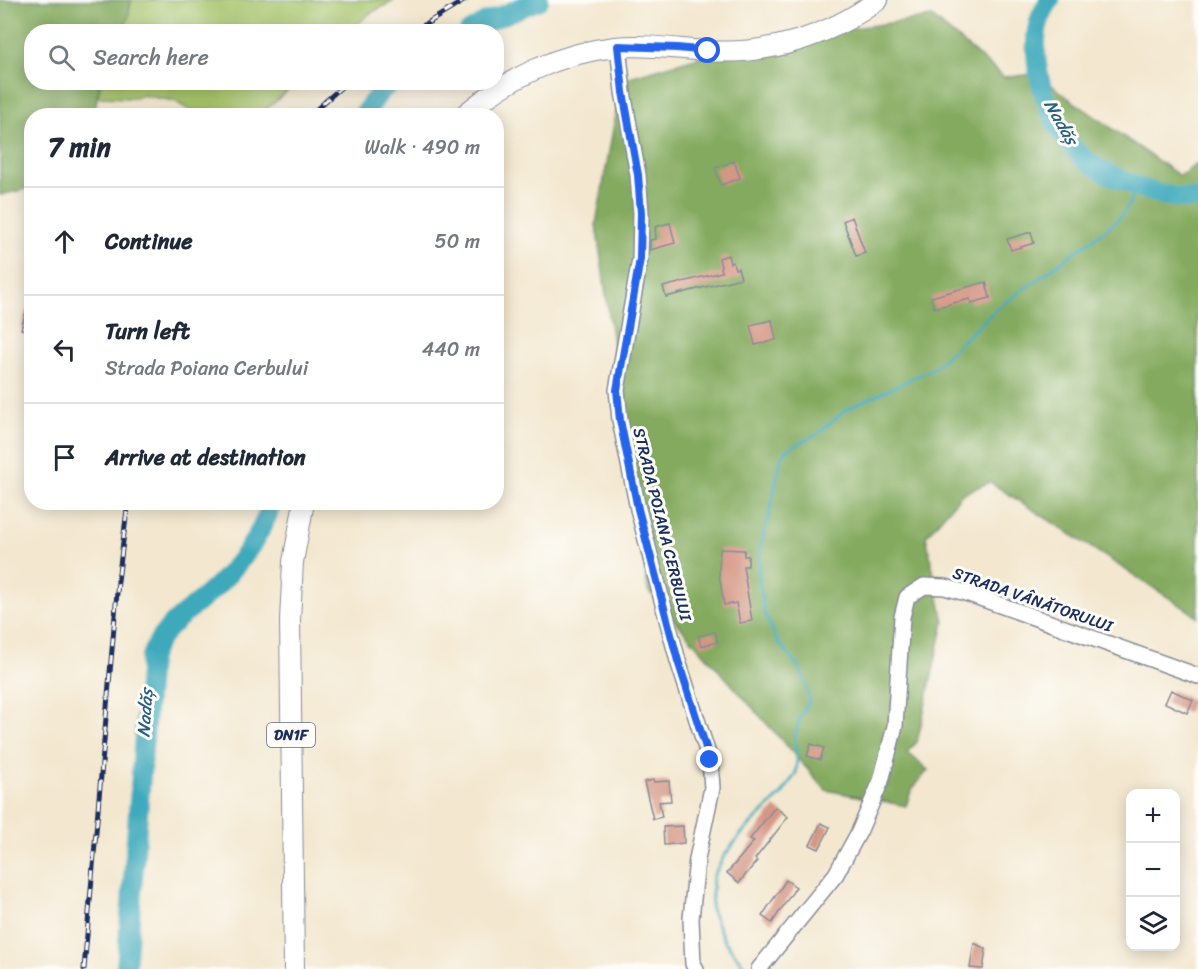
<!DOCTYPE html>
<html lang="en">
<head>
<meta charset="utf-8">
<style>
	:root { --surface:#fff; --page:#f6f6f7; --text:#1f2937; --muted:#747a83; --line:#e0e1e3 }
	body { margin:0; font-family:Sriracha,sans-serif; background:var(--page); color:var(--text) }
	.controls { position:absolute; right:18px; bottom:18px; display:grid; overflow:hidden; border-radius:12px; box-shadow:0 3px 15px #0003 }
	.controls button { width:54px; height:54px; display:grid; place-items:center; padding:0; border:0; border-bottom:2px solid var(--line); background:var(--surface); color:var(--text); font:30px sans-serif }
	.stop { position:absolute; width:18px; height:18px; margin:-14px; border:4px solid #2563eb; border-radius:50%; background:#fff }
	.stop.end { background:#2563eb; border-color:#fff; box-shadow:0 2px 6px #0008 }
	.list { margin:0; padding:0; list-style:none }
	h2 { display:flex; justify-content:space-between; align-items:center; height:78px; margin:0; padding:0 24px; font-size:26px }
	h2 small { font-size:20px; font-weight:400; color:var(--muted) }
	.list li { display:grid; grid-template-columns:39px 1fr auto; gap:18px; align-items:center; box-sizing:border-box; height:108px; padding:0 24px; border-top:2px solid var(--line) }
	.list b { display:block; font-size:22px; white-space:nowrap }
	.list p { margin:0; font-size:20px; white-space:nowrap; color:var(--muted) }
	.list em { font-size:20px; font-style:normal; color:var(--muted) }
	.icon { flex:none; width:33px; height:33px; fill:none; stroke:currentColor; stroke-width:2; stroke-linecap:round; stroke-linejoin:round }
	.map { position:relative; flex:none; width:1198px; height:969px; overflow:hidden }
	.search { position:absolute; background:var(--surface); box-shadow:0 3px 15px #0003; left:24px; top:24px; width:480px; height:66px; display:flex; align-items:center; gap:15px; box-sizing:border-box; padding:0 21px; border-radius:24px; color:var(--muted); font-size:22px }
	.panel { position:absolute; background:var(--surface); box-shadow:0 3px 15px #0003; left:24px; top:108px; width:480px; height:402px; border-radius:24px }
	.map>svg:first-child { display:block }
	.green { fill:#a6c46b; stroke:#607a64; stroke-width:1.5 }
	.forest { fill:#84aa5f; stroke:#506c5e; stroke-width:1.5 }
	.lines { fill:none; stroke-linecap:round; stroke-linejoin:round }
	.stream { stroke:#3ca9bb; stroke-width:3 }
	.river { stroke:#3ca9bb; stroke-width:20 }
	.building { fill:#d59785 }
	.minor-casing { stroke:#878b96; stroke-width:18 }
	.major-casing { stroke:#878b96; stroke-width:22 }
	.minor { stroke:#fff; stroke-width:15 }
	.major { stroke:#fff; stroke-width:20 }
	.rail-casing { stroke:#1b2f5e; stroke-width:5 }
	.rail { stroke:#fdfcf7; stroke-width:3; stroke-dasharray:9; stroke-linecap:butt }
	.route { stroke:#2563eb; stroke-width:8 }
	.labels { text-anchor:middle; stroke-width:6; stroke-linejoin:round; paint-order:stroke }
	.shield { fill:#fdfcf7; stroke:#5f6c8c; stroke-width:1.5 }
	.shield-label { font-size:15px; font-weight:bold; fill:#1b2f5e }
	.street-label { font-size:16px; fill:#1b2f5e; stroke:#fdfcf7 }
	.water-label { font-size:18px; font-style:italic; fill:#286083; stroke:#fdfcf7 }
</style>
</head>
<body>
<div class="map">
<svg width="1198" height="969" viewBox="0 0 1198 969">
	<rect width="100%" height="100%" fill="#fdfcf7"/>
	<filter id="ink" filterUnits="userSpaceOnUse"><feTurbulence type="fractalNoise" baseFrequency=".0167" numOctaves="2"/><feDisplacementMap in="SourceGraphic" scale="12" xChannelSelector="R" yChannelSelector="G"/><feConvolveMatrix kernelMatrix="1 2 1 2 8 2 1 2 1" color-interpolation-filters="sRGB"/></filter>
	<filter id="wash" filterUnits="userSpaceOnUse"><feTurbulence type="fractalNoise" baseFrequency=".008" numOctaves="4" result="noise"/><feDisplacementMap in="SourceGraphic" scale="24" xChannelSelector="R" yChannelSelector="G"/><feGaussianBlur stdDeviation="1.35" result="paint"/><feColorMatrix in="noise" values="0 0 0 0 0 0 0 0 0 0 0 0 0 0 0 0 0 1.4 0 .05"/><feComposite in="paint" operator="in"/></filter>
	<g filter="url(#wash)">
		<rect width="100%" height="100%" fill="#f3e7cf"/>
		<path class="green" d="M131 0H395L369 14 350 31 120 32 128 18Z
			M100 83H296L260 115H217L189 110 175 101 142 95 134 98 98 97Z"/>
		<path class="forest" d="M0 0H131L128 18 120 31 32 32V82L100 83 94 115 32 116 31 188 0 195Z
			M932 17 1004 77 1038 74 1067 97 1180 176 1198 163V618L1188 610 990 482 962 494 926 536 944 622 917 742 907 752 928 770 911 791 906 806 826 790 648 591 596 224 622 79 748 43Z"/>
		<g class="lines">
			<path class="stream" d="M747 969 724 940 711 909 713 877 724 856 743 832 782 794 796 773 797 759 795 738 799 720 809 701 807 687 799 667 777 641 765 614 759 580 760 547 770 512 781 458 788 449 819 433 845 410 934 368 995 310 1112 225C1125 212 1133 203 1135 185"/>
			<path class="river" d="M1050 0C1047 5 1043 11 1041 16 1024 59 1051 134 1087 161 1102 172 1119 179 1136 186 1156 194 1176 200 1198 198
				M469 32 484 23 539 0
				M362 116 381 91 391 82
				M126 969 150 659C162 626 183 616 208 594 235 570 262 537 272 502"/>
		</g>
		<g id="blocks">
			<path class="building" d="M734 161 740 178 721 185 715 168Z
				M852 217 865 253 856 256 843 221Z
				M670 223 675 243 650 250V240L656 239 655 227Z
				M1031 232 1034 243 1011 250 1007 239Z
				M728 255 730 263 733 262 735 269 738 268 741 278 666 297 663 287 722 272 719 258Z
				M986 282 990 298 971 303 970 299 934 308 931 297Z
				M29 301H32V332L21 329Z
				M772 320 776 340 755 345 750 325Z
				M720 549 744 550V556H748V566H743L752 621 740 623 736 603 724 605 719 574Z
				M715 632 718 642 701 646 698 636Z
				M1171 690 1193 700 1187 713 1165 703Z
				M811 744 824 748 820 760 807 756Z
				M653 780 654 782 669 781 671 801 659 802 662 817 653 819 644 782Z
				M775 807 788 817 755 859 757 861 739 883 727 873 754 841 750 839Z
				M821 823 830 827 819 849 810 845Z
				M683 826 684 843 664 845 663 827Z
				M786 880 796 887 772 923 762 916Z
				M974 943 986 949 983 969 970 968Z"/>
		</g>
	</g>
	<g filter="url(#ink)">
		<use href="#blocks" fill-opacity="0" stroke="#878b96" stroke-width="1.5"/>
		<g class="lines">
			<defs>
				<path id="minor" d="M618 46 623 92 638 175 641 213 640 259 617 390 620 420 638 509 678 661 710 760 712 788 697 859 691 919 693 964 696 969
					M759 969 836 874 859 832 881 781 895 726 902 617 907 597 924 586 945 587 969 594 1198 676"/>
				<path id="major" d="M463 116C506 79 559 53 615 47 646 44 676 49 707 51 769 55 828 37 878 0
					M294 969 290 620 293 562 304 502"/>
			</defs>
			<use href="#minor" class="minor-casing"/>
			<use href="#major" class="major-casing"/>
			<use href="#minor" class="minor"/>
			<use href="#major" class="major"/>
			<defs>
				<path id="rail" d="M413 32 465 0
					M309 116 347 82
					M84 969 118 581 128 502"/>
			</defs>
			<use href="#rail" class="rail-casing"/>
			<use href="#rail" class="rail"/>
		</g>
	</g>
	<g class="lines" filter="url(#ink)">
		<path class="route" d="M708 51 677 48 618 46 623 92 638 175 641 213 640 259 617 390 620 420 638 509 678 661 710 760"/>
	</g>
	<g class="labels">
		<rect class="shield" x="267" y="723" width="48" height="24" rx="4.5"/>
		<g class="shield-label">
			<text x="291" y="740">DN1F</text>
		</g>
		<g class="street-label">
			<text transform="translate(663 524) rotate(76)" y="6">STRADA POIANA CERBULUI</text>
			<text transform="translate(1033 599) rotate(19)" y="6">STRADA VÂNĂTORULUI</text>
		</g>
		<g class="water-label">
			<text transform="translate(1061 122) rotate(60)" y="6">Nadăș</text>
			<text transform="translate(145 713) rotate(-86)" y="6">Nadăș</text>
		</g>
	</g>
</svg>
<div class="controls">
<button>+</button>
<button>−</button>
<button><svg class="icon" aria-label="layers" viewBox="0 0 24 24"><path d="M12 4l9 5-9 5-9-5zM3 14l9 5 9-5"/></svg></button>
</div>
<div class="stop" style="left:708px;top:51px"></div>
<div class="stop end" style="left:710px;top:760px"></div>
<div class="search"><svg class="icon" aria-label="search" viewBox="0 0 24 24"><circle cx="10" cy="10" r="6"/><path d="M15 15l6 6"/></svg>Search here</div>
<section class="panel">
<h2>7 min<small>Walk · 490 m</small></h2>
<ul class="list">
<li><svg class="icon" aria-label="ahead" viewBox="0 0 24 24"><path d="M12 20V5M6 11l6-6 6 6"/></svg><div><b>Continue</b></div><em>50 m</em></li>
<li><svg class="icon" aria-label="left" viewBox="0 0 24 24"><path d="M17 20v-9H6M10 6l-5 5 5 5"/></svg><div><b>Turn left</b><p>Strada Poiana Cerbului</p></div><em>440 m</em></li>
<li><svg class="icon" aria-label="arrive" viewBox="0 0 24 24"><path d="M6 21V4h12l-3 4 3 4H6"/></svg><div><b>Arrive at destination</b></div></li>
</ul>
</section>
</div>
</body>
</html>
